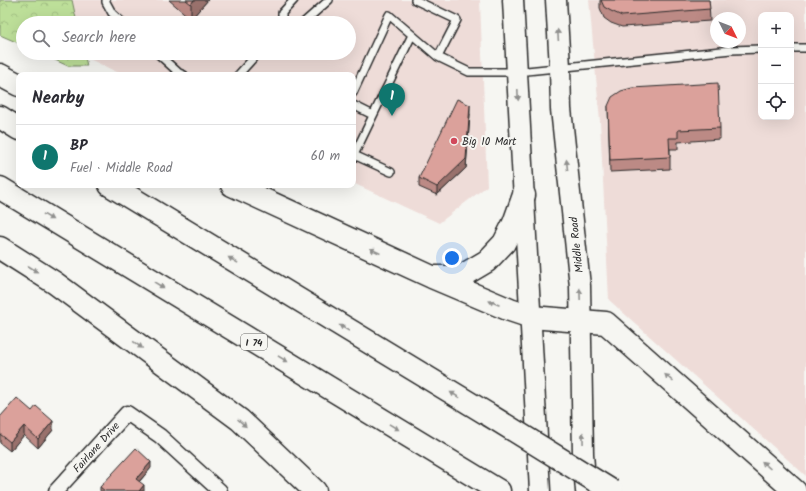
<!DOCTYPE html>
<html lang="en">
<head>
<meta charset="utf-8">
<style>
	:root { --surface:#fff; --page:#f2f2f3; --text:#2b2b33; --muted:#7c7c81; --line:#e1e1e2; --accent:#0f766e }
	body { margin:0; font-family:Kalam,sans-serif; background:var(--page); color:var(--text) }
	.controls { position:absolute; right:12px; top:12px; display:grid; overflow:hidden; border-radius:8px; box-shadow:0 4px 16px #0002 }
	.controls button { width:36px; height:36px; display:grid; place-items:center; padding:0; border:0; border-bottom:1px solid var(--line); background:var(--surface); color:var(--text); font:20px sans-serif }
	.compass { position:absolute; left:710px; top:12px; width:36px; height:36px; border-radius:50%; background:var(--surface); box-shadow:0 4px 16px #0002; rotate:132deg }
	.you { position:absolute; left:452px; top:258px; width:14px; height:14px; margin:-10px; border:3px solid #fff; border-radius:50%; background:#1a73e8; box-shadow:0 0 0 6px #1a73e833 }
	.badge { display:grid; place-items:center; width:26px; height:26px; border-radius:50%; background:var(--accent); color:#fff; font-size:13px; font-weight:700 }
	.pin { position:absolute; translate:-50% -33px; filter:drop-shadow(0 1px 2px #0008) }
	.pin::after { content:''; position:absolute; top:21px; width:14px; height:12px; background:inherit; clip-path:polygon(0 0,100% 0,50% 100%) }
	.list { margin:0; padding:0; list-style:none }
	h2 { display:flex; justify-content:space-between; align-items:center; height:52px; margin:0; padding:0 16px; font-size:17px }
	h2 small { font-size:13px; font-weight:400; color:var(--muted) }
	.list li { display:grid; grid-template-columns:26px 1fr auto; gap:12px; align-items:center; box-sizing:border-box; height:64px; padding:0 16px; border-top:1px solid var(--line) }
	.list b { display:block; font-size:15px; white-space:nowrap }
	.list p { margin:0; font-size:13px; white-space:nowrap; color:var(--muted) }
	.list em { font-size:13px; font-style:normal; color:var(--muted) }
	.icon { flex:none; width:22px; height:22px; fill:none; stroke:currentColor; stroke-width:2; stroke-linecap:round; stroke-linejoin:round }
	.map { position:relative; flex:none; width:806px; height:491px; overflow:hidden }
	.search { position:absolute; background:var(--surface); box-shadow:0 4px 16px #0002; left:16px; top:16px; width:340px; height:44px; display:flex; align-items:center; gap:10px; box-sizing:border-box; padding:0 14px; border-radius:22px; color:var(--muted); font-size:15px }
	.panel { position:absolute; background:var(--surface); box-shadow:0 4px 16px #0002; left:16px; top:72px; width:340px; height:116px; border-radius:8px }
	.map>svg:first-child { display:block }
	.built { fill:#eedcd8; fill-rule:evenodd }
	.forest { fill:url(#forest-crowns); stroke:#748562 }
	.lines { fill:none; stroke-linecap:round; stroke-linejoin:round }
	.lane-casing { stroke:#2b2b2b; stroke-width:10 }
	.street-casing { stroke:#2b2b2b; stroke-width:17 }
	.secondary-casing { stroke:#2b2b2b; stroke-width:23 }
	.highway-casing { stroke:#2b2b2b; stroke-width:25 }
	.lane { stroke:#f6f6f2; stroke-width:7 }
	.street { stroke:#f6f6f2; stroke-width:14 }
	.secondary { stroke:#f6f6f2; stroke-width:20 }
	.highway { stroke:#f6f6f2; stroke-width:22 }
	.highway-bridge-casing { stroke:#2b2b2b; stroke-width:25; stroke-linecap:butt }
	.highway-bridge { stroke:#f6f6f2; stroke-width:22 }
	.wall { fill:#bc8a85; stroke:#2b2b2b }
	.shaded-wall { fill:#99716c; stroke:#2b2b2b }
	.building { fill:#dba19b; stroke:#2b2b2b }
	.oneway { fill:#90908e }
	.poi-dot { fill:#d1495b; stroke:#f6f6f2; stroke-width:1.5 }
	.labels { text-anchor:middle; stroke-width:4; stroke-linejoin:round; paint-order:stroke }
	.shield { fill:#f6f6f2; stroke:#686867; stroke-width:1 }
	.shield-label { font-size:10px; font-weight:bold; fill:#2b2b2b }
	.poi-label { font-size:11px; fill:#2b2b2b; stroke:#f6f6f2; text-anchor:start }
	.street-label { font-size:11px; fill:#2b2b2b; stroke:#f6f6f2 }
</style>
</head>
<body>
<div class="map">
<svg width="806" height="491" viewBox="0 0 806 491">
	<defs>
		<pattern id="forest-crowns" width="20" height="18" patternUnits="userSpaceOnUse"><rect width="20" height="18" fill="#bddf99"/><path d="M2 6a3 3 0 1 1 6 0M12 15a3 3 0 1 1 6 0" fill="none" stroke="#a3c084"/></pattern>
	</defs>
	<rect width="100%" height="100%" fill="#f6f6f2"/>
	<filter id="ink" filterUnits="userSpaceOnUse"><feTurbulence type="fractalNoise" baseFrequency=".025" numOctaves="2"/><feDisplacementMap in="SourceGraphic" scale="8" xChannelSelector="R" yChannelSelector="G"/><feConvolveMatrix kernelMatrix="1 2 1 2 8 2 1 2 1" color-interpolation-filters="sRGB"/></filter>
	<g filter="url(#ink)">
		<path class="built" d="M59 0H480L487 186 439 223 353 183V75H123L77 53H349V23H67Z
			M589 0H806V476L609 300 600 121ZM761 15H791V117H761ZM716 18H740V42H716Z"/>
		<path class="forest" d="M0 0H72L77 23H23V45L0 35Z
			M40 53H84L87 66H68Z"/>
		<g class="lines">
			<defs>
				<path id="lane" d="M106 0V2L112 13 123 23
					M282 23V13L294 0
					M303 23 329 0
					M791 48H806
					M157 53 179 73 184 75
					M438 57 469 72H517L731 50 761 49
					M238 75 258 53
					M353 93 389 15 438 57 457 20 415 0
					M353 105 373 115
					M391 172 354 155 412 35"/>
				<path id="street" d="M56 491 127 413 160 436 220 491"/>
				<path id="secondary" d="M513 0 540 491
					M556 0 560 67 561 109 580 286 583 454 586 491"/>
				<path id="highway" d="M0 75 19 85
					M0 117 19 129
					M110 185 489 415
					M232 185 432 277 510 310 531 317 606 323 795 491
					M0 188 499 491
					M0 248 55 283 240 420 315 491
					M435 277H460L487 261 504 243 514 223 524 195"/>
			</defs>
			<use href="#lane" class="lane-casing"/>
			<use href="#street" class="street-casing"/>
			<use href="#secondary" class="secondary-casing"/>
			<use href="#highway" class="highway-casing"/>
			<use href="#lane" class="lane"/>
			<use href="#street" class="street"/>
			<use href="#secondary" class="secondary"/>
			<use href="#highway" class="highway"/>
			<defs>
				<path id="highway-bridge" d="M489 415 612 491"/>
			</defs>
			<use href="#highway-bridge" class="highway-bridge-casing"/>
			<use href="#highway-bridge" class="highway-bridge"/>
		</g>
		<path class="wall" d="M169 0H208L191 19Z
			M600 0H709L710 21 622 27 611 23 604 18 600 8Z
			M608 106 720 128V139L678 142V149H670V169L610 172Z
			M470 114 466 168 437 195 419 187V178Z
			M0 417 53 430 38 448 24 435 10 451 0 443Z
			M151 468 139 482 144 491H100V487Z"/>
		<path class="shaded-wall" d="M194 0H208L191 19V4Z
			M470 105V114L466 168 437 195V187Z
			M53 421V430L38 448V439Z
			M24 426V435L10 451V442Z
			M151 462V468L136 485V479Z
			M144 485V491H139Z"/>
		<path class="building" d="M186 0H194L191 4Z
			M601 0H709L710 9 622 16 611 11 604 7Z
			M718 83 720 128 678 130V138H669L670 157 610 160 608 106 612 97 621 91 632 88Z
			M457 99 470 105 466 159 437 187 419 178Z
			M17 398 32 411 36 406 53 421 38 439 24 426 10 442 0 434V417Z
			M136 448 151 462 136 479 144 485 139 491H105L100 487Z"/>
		<defs><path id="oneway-solid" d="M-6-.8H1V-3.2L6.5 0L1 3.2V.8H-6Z"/></defs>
		<g class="oneway">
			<use href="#oneway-solid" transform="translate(558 35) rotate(-94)"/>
			<use href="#oneway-solid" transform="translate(518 95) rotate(88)"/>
			<use href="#oneway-solid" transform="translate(567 165) rotate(-96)"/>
			<use href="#oneway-solid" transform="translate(48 217) rotate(31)"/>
			<use href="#oneway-solid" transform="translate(375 251) rotate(-155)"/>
			<use href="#oneway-solid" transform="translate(233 260) rotate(-149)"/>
			<use href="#oneway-solid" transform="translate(33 269) rotate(33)"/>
			<use href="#oneway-solid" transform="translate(159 285) rotate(31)"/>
			<use href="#oneway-solid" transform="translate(580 294) rotate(-92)"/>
			<use href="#oneway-solid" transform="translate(494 303) rotate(-157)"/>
			<use href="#oneway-solid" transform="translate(344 328) rotate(-149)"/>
			<use href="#oneway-solid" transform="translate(138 345) rotate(36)"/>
			<use href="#oneway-solid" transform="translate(283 359) rotate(31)"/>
			<use href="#oneway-solid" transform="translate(669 378) rotate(-138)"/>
			<use href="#oneway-solid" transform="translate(455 395) rotate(-149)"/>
			<use href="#oneway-solid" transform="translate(242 423) rotate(42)"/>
			<use href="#oneway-solid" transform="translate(394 427) rotate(31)"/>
			<use href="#oneway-solid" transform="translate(583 438) rotate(-91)"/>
			<use href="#oneway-solid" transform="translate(766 465) rotate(-138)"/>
		</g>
	</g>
	<circle class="poi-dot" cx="454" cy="141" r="4"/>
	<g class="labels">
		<rect class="shield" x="241" y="334" width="26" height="16" rx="3"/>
		<g class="shield-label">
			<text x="254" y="346">I 74</text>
		</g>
		<g class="poi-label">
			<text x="462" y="145">Big 10 Mart</text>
		</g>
		<g class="street-label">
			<text transform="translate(576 245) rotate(-96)" y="4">Middle Road</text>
			<text transform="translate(96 447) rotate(-48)" y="4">Fairlane Drive</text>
		</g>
	</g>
</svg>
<div class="controls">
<button>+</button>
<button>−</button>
<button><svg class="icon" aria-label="locate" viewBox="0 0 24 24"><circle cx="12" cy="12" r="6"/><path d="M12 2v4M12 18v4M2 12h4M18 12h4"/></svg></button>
</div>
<svg class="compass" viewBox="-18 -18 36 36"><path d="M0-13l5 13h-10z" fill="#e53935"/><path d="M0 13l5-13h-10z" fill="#7c7c81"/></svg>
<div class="you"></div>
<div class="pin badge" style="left:392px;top:116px">1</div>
<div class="search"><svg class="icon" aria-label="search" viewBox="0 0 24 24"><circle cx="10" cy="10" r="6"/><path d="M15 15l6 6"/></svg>Search here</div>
<section class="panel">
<h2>Nearby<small></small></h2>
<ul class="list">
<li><span class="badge">1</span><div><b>BP</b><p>Fuel · Middle Road</p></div><em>60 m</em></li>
</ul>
</section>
</div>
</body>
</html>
